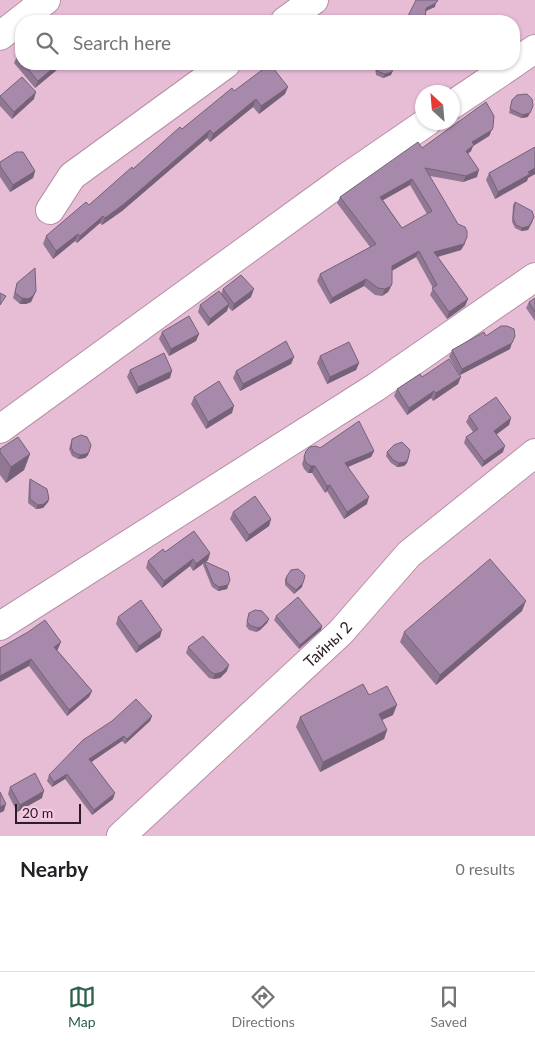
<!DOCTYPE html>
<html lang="en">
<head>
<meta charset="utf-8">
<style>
	:root { --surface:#fff; --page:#f2f2f2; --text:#202124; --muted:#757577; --line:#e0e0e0; --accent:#2b6249 }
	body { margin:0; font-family:Lato,sans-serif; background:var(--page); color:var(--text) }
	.compass { position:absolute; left:415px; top:85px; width:45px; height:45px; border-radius:50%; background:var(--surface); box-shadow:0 1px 4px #0004; rotate:334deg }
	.scale { position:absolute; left:15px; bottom:12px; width:66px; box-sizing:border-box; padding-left:5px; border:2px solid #2c1c26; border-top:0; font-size:14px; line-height:18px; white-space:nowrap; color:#2c1c26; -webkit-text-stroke:4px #f4cae3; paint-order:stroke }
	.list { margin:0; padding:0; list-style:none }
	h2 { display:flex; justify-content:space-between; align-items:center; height:65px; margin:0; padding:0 20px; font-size:21px }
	h2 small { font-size:16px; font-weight:400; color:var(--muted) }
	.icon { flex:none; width:28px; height:28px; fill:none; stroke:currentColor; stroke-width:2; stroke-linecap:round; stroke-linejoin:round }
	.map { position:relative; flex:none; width:535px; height:836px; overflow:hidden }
	.search { position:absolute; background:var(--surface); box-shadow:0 1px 4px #0004; left:15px; right:15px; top:15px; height:55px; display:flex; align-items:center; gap:12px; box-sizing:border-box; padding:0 18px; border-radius:20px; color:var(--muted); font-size:19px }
	.sheet { height:135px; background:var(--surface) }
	nav { display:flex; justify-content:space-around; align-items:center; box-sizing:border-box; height:70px; border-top:1px solid var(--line); background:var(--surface); font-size:14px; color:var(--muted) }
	nav a { display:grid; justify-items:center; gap:2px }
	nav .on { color:var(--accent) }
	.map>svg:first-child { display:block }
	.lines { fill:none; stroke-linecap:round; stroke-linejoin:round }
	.minor-casing { stroke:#b78fa7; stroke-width:30 }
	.minor { stroke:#fff; stroke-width:28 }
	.wall { fill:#907793; fill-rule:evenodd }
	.shaded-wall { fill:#756178 }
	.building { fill:#a78aab; stroke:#756178; fill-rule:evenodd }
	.labels { text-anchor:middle; stroke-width:4; stroke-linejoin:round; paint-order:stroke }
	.street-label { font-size:16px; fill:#2c1c26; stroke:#f4cae3 }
</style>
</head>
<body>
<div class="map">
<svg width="535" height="836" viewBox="0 0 535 836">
	<rect width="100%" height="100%" fill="#e7bdd6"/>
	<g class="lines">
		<defs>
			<g id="minor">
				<path d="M285 21 314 0"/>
				<path d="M0 36 46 0"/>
				<path d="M514 63 535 49"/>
				<path d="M452 105 513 64"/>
				<path d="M50 210 72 176 226 64"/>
				<path d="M0 429 344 179 427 122"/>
				<path d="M0 626 376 387 535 277"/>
				<path id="s1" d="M121 836 341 632 409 554 535 453"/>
			</g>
		</defs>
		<use href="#minor" class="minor-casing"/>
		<use href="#minor" class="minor"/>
	</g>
	<path class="wall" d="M21 52V64H64L35 88 14 63 17 56Z
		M376 64 392 72 391 75 383 78 376 75 375 68Z
		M234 91 285 94 259 114 253 107 210 142 207 138 122 211 102 225 100 223 77 243 75 241 53 259 43 244 46 236 89 205 182 129Z
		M0 96 34 99 12 119 0 106Z
		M512 100 528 117 521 118 509 113Z
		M491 133 489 136 473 146 471 151 468 154 477 177 463 182 430 176 465 244 461 250 438 257 468 299 465 306 447 319 430 295 433 288 416 257 392 271V283L390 289 388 292 382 296 375 295 364 286 330 304 317 281 320 274 370 247 337 203 340 197 422 148ZM410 185 427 214 402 228 383 200Z
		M535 147V174L528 178 527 181 495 199 486 180 489 173Z
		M0 162 35 171 33 178 10 192 0 177Z
		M515 202 533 221 528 230 521 231 515 228 512 222 513 205Z
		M17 283 36 291 31 302 26 304H20L13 298Z
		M223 289 251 297 232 311 228 307 227 311 208 326 198 312 200 305 221 294Z
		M535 298V321L526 308 529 302Z
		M162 332 199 334 196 341 169 356 159 339Z
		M486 336 510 349 460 375 458 384 433 401 431 398 407 415 394 396 397 389 422 377 459 374 449 357 452 350Z
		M320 356 359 363 356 370 327 384 317 363Z
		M294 357 291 364 240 391 233 378 236 371Z
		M130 370 170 378 136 394 127 377Z
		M194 397 232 413 206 429 191 404Z
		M469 416 511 418 509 425 496 434 503 452 482 467 464 443 466 437 473 432 466 422Z
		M72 439 91 445 88 455 85 458 78 459 72 456 69 449Z
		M320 448 374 451 371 457 348 467 367 504 344 519 327 491 325 493 312 473H308L304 469 302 464 306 451Z
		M0 449 30 454 24 470 6 483 0 475Z
		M387 452 408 459 407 463 404 466 397 467 391 463 386 456Z
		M30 479 49 499 48 502 43 508 36 509 28 503 29 483Z
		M233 512 271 519 269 526 246 542 230 519Z
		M165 552 210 553 208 560 206 562 230 580 227 589 218 591 212 587 203 565 204 563 193 571 190 566 162 588 146 568 148 561Z
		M287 576 302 587 294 594 285 585V579Z
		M522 611 436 685 400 642 404 632Z
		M249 613 269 619 267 623 260 630 256 632 249 630 246 626Z
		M276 616 322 626 321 630 299 649 274 620Z
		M118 617 160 637 136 653 116 624Z
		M188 647 227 671 220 678 213 679 209 678 186 653Z
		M0 648 58 649 57 650 92 691 89 697 67 716 29 666Z
		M369 695 393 715 382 720 387 730 384 739 320 772 296 727 300 717Z
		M152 716 150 721 125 744 122 741 91 762 113 799 92 815 65 779 52 787 47 781 49 775Z
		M10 787 42 798 17 812 8 794Z"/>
	<path class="shaded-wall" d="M436 3 435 7 424 12 426 8Z
		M58 64H64L35 88 38 81Z
		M392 72 391 75 383 78 385 74Z
		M288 87 285 94 259 114 261 106Z
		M36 92 34 99 12 119 14 112Z
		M256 99 253 107 210 142 213 134Z
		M533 106 528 117 521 118 523 115Z
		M493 127 489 136 473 146 471 151 463 157 466 151 472 142Z
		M210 130 207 138 122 211 102 225 105 218Z
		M535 168V174L528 178 527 181 495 199 498 192Z
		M479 170 477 177 463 182 466 176Z
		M35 171 33 178 10 192 13 185Z
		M412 179 410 185 378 203 380 197Z
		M103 216 100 223 77 243 80 236Z
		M534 217 528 230 521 231 522 228Z
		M78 234 75 241 53 259 56 251Z
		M467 237 461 250 432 258 434 252Z
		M419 251 416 257 389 272 392 266Z
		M366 279 364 286 330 304 332 298Z
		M392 283 388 292 382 296 385 289Z
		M254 289 251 297 232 311 234 304Z
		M36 291 31 302 26 304H20L22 298Z
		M468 299 465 306 447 319 449 312Z
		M229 304 227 311 208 326 210 319Z
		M199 334 196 341 169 356 171 349Z
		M512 343 510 349 460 375 462 369Z
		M294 357 291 364 240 391 243 384Z
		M359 363 356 370 327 384 330 377Z
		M172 371 170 378 136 394 138 387Z
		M461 377 458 384 433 401 436 393Z
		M434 391 431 398 407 415 409 408Z
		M234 406 232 413 206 429 208 422Z
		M511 418 509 425 492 438 494 431Z
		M505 446 503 452 482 467 484 461Z
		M374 451 371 457 343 469 345 463Z
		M89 452 88 455 85 458 78 459 80 455Z
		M30 454 24 470 6 483 11 467Z
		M408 459 407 463 404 466 397 467 399 463Z
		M311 466H315L312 473H308Z
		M330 485 327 491 325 493 327 486Z
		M369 497 367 504 344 519 347 512Z
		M49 499 48 502 43 508 36 509 38 505Z
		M271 519 269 526 246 542 249 535Z
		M210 553 208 560 205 562 204 561V563L193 571 196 564Z
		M193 559 190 566 162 588 164 581Z
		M303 583 302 587 294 594 296 590Z
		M228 585 227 589 218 591 219 587Z
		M526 601 522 611 436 685 440 675Z
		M269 619 267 623 260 630 256 632 258 628Z
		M322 626 321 630 299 649 300 645Z
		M162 630 160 637 136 653 139 646Z
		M61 642 58 649 52 654 54 647Z
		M31 659 29 666 0 682V676Z
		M229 665 227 671 220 678 213 679 215 674Z
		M92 691 89 697 67 716 69 710Z
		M397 705 393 715 375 723 379 714Z
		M152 716 150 721 125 744 127 739Z
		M387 730 384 739 320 772 323 762Z
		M124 736 122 741 87 765 89 759Z
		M67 774 65 779 52 787 54 782Z
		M44 791 42 798 17 812 20 805Z
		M115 793 113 799 92 815 94 810Z
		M6 804 4 811 0 813V807Z"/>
	<path class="building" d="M416 0H438L436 3 426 8 425 21H407L406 20Z
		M227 18 229 21H222Z
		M315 18 317 21H310Z
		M21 52V61L17 56Z
		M24 64H58L38 81Z
		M270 64 288 87 261 106 256 99 213 134 210 130 124 204 105 218 103 216 80 236 78 234 56 251 46 236 86 202 89 205 132 167 133 169 180 127 182 129 232 88 234 91Z
		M376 64H394L392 72 385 74 377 71Z
		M22 77 36 92 14 112 0 96Z
		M527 94 532 99 533 106 530 113 523 115 510 109 512 100 517 95Z
		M486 102 494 116 493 127 492 130 472 142 474 145 466 151 479 170 466 176 425 168 458 224 465 227 467 231V237L464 244 434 252 468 299 449 312 432 288 437 285 419 251 392 266V283L391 286 385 289 378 288 366 279 332 298 320 274 376 244 340 197 418 142 422 148ZM412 179 432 211 402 228 380 197Z
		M535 147V168L528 172 530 174 498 192 489 173Z
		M16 152H23L35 171 13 185 0 166V162Z
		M515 202 532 211 534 217 529 226 522 228 516 225 513 218Z
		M35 268 36 291 33 296 28 299 22 298 15 293 17 283Z
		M241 275 254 289 234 304 223 289Z
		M219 291 229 304 210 319 200 305Z
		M0 293 6 296 0 305Z
		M535 298V312L529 302Z
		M189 316 199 334 171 349 162 332Z
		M501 326H507L514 329 515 336 512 343 462 369 452 350 484 332 486 336Z
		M286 341 294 357 243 384 236 371Z
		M349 342 359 363 330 377 320 356Z
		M164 353 172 371 138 387 130 370Z
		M449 359 461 377 436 393 434 391 409 408 397 389 420 374 422 377Z
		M219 381 234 406 208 422 194 397Z
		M496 397 511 418 494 431 505 446 484 461 466 437 478 429 469 416Z
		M359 421 374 451 345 463 369 497 347 512 330 485 327 486 315 466H311L306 463 304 457 306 451 310 447 316 446 320 448Z
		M81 435 87 437 91 445 89 452 86 454 80 455 73 452 71 446 72 439Z
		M18 437 30 454 11 467 0 452V449Z
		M402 442 410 450 408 459 406 462 399 463 393 460 387 452 394 445Z
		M30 479 47 489 49 499 44 504 38 505 30 499Z
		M255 496 271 519 249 535 233 512Z
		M194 531 210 553 196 564 193 559 164 581 148 561 163 549 165 552Z
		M490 559 526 601 440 675 404 632Z
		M204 561 228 572 230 580 228 585 219 587 213 583Z
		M298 569 303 573 305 576 303 583 296 590 286 582 287 576 291 570Z
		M298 597 322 626 300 645 276 616Z
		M141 600 162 630 139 646 118 617Z
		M255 610 262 611 269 619 261 627 258 628 251 626 247 622 249 613Z
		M45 620 61 642 54 647 92 691 69 710 31 659 0 676V648L28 632Z
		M203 636 229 665 222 672 215 674 211 672 188 647Z
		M363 684 369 695 387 686 397 705 379 714 387 730 323 762 300 717Z
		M136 699 152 716 127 739 124 736 89 759 115 793 94 810 67 774 54 782 49 775 83 740 112 721Z
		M35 773 44 791 20 805 10 787Z
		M0 792 6 804 0 807Z"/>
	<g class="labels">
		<g class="street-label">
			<text dy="6" stroke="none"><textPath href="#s1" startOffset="282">Тайны 2</textPath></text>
		</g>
	</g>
</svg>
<svg class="compass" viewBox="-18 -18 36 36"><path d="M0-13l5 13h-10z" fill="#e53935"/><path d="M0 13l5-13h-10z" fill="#757577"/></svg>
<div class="scale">20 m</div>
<div class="search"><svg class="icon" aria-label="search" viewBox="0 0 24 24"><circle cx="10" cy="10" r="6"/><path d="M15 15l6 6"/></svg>Search here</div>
</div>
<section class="sheet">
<h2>Nearby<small>0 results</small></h2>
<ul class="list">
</ul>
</section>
<nav>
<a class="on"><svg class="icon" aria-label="map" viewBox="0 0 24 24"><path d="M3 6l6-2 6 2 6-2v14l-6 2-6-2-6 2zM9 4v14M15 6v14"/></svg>Map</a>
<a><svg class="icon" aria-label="directions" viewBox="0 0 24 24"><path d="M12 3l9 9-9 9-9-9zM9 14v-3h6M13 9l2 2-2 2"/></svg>Directions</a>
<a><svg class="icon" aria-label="saved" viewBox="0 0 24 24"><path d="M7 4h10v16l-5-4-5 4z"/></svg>Saved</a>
</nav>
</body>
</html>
